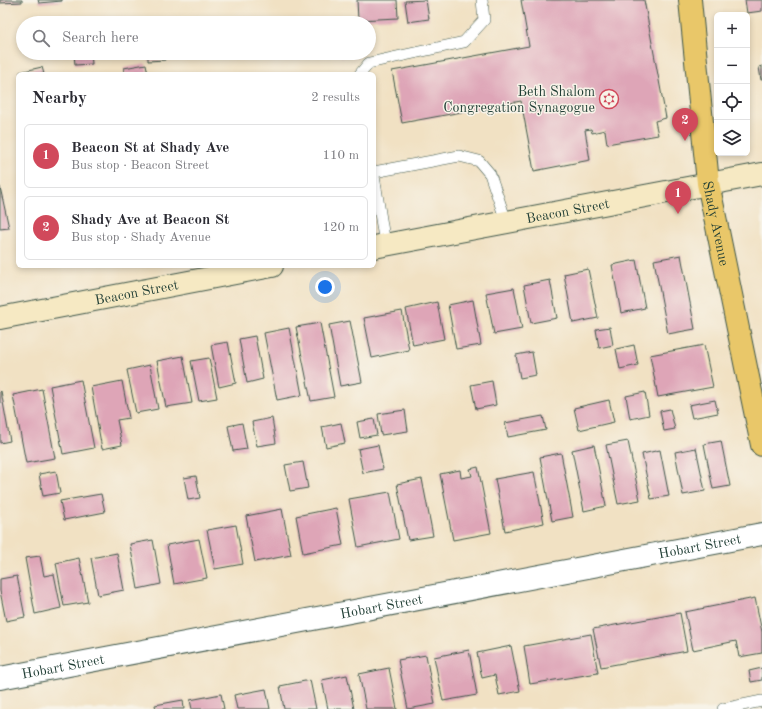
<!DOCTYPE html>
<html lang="en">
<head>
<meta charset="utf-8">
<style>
	:root { --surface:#fff; --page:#f7f7f7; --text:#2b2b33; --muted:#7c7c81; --line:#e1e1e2; --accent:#d1495b }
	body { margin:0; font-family:"Old Standard TT",serif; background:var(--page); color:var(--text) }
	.controls { position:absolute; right:12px; top:12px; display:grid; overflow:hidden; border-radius:6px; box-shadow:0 2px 6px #0003 }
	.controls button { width:36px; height:36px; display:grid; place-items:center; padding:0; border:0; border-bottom:1px solid var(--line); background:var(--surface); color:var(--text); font:20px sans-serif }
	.you { position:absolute; left:325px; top:287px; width:14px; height:14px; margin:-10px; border:3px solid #fff; border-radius:50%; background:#1a73e8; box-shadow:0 0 0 6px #1a73e833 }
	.badge { display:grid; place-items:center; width:26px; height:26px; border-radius:50%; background:var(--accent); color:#fff; font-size:13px; font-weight:700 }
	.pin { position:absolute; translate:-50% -33px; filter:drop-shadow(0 1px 2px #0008) }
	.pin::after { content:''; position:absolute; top:21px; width:14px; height:12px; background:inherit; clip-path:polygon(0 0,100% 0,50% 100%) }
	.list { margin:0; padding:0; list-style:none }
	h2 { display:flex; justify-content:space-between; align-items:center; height:52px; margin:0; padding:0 16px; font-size:17px }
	h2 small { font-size:13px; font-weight:400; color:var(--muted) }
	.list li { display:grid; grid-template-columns:26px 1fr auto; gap:12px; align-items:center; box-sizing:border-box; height:64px; margin:0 8px 8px; padding:0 8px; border:1px solid var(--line); border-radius:6px }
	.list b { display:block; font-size:15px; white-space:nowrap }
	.list p { margin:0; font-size:13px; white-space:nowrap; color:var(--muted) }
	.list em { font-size:13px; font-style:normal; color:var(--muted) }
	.icon { flex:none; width:22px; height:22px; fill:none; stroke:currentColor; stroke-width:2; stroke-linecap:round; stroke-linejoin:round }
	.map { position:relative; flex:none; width:762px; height:709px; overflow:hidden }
	.search { position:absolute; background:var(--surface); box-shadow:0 2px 6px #0003; left:16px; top:16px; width:360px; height:44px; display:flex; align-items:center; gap:10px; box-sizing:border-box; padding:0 14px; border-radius:22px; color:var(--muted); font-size:15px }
	.panel { position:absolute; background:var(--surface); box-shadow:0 2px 6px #0003; left:16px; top:72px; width:360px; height:196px; border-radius:6px }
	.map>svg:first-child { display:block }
	.building { fill:#dea5b7 }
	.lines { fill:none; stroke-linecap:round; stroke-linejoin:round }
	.service-casing { stroke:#3e5649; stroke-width:12 }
	.minor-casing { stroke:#3e5649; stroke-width:24 }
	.secondary-casing { stroke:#3e5649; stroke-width:24 }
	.primary-casing { stroke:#3e5649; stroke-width:24 }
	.service { stroke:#fff; stroke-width:11 }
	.minor { stroke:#fff; stroke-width:22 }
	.secondary { stroke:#f6e9c3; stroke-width:22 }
	.primary { stroke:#e9c769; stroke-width:22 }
	.labels { text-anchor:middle; stroke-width:3; stroke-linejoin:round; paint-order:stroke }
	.poi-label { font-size:14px; fill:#1f3d34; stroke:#f7f3e8; text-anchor:end }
	.street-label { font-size:14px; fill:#1f3d34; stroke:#f7f3e8 }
</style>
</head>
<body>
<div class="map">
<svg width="762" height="709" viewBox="0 0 762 709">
	<rect width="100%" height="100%" fill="#f7f3e8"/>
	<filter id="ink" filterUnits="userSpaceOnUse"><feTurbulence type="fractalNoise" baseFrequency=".025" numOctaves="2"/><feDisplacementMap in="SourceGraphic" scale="8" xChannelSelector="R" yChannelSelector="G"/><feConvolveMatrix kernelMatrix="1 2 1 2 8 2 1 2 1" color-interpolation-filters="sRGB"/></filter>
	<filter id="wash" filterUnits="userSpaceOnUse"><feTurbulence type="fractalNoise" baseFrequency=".012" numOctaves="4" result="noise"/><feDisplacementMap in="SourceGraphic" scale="16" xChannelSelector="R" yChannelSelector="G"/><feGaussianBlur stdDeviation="0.9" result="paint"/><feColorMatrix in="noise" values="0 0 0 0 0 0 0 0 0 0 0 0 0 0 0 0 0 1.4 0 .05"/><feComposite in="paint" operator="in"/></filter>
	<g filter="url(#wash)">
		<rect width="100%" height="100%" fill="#f1e1c3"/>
		<g id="blocks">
			<path class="building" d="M0 0H22V2L0 3Z
				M38 0H62V1L39 3Z
				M357 0H397L398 18 358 20Z
				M426 0 429 19 408 22 405 1Z
				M521 0H644L666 118 655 121 658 135 607 144 605 130 592 133 591 129 585 130 590 160 534 171 521 101 402 123 392 71 529 46Z
				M745 0H762V11L747 13Z
				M74 53H91L92 64 75 65Z
				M148 53H164L165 60 148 61Z
				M341 53H358V57H341Z
				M146 64 148 74H125L124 68Z
				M762 66V80H761L759 67Z
				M42 67 44 74H20V72Z
				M0 187 9 228 0 229Z
				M681 255 695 329 668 334 654 260Z
				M636 260 645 308 621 313 612 265Z
				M588 269 598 318 573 323 564 274Z
				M550 280 557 318 531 323 524 285Z
				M514 288 522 329 494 334 486 293Z
				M473 300 481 345 456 349 448 305Z
				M437 302 444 339 413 345 406 309Z
				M402 311 409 350 372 358 364 318Z
				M350 321 362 382 340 386 329 325Z
				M320 323 334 397 311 401 296 327Z
				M610 327 613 345 599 348 596 329Z
				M289 328 302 395 277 400 264 333Z
				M255 336 263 379 247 383 239 339Z
				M228 342 236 383 219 387 211 345Z
				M634 345 638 365 620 369 616 349Z
				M704 345 713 387 658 397 650 355Z
				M532 352 536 375 520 378 516 355Z
				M183 356 192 403 166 407 157 361Z
				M209 358 217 398 199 401 191 361Z
				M150 365 158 409 136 413 127 370Z
				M81 380 94 448 63 454 50 386Z
				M122 381 129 418 117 420 122 445 102 449 91 387Z
				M492 381 496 405 476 409 471 385Z
				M42 389 55 458 26 463 13 395Z
				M1 391 10 441 0 443V392Z
				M645 392 649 415 630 419 626 396Z
				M609 400 614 422 579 430 574 408Z
				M715 400 718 413 692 418 689 405Z
				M670 409 675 429 664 431 660 411Z
				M405 410 408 431 381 435 378 414Z
				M543 416 546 430 508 437 505 423Z
				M272 418 276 443 257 446 252 422Z
				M374 419 377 435 360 438 357 422Z
				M242 423 247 449 233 451 228 426Z
				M341 423 345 443 326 447 322 427Z
				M628 441 640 500 618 504 606 445Z
				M721 441 730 486 713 489 704 444Z
				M378 445 383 469 363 473 358 449Z
				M594 445 606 506 584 511 572 450Z
				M696 448 705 491 683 495 675 452Z
				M660 450 669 496 651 499 642 454Z
				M561 453 573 517 552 521 540 457Z
				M303 462 308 488 290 491 285 465Z
				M478 467 491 533 453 540 440 474 460 470 461 478 472 476 470 469Z
				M56 471 60 493 43 496 39 474Z
				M534 472 544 523 505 531 495 479Z
				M196 476 200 498 188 500 184 478Z
				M422 479 433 536 408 540 397 484Z
				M390 492 399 539 358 547 349 499Z
				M101 494 105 512 64 520 60 501Z
				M336 508 343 545 303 553 296 516Z
				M282 509 291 555 255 562 246 516Z
				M236 525 243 564 215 569 207 530Z
				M199 539 207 578 174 584 167 545Z
				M153 540 161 584 138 589 130 544Z
				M117 553 124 590 98 595 91 558Z
				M40 556 44 576 54 574 61 608 35 614 25 558Z
				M79 558 88 602 64 606 56 563Z
				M17 576 25 617 6 621 0 591V579Z
				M755 598 762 632V653L739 657 736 641 693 650 685 612Z
				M680 613 687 651 601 667 593 629Z
				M591 634 598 673 530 684 524 646Z
				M511 646 520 691 499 695 495 675 482 678 477 653Z
				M469 650 477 695 443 701 434 657Z
				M426 655 435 704 408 709 398 660Z
				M389 668 397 709H366L359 674Z
				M762 668V680L751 682 749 671Z
				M347 675 354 709H328L322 680Z
				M310 680 316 709H284L280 686Z
				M266 689 270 709H237L234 695Z
				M221 694 224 709H192L190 700Z
				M183 700 184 709H156L155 705Z"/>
		</g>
	</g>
	<g filter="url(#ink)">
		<use href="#blocks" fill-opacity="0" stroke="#3e5649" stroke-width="1"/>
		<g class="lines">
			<defs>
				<path id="service" d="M360 74 369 63 464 42 484 20 482 0
					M374 172 459 156 479 161 490 174 506 221
					M374 176 385 244
					M723 709 762 701"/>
				<g id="minor">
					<path id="s1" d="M0 678 762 534"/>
				</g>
				<g id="secondary">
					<path id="s2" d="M374 247 762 174"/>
					<path id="s3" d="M0 318 272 266"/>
				</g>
				<g id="primary">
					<path id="s4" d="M690 0 708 183 762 445"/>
				</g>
			</defs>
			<use href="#service" class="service-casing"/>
			<use href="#minor" class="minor-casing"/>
			<use href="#secondary" class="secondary-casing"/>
			<use href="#primary" class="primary-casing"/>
			<use href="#service" class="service"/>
			<use href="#minor" class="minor"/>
			<use href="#secondary" class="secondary"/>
			<use href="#primary" class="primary"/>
		</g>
	</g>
	<defs>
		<symbol id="synagogue-ring" viewBox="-11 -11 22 22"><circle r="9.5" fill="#f7f3e8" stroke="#d1495b" stroke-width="1.5"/><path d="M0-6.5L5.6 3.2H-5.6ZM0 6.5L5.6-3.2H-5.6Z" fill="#d1495b"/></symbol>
	</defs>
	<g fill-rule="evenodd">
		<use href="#synagogue-ring" x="598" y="88" width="22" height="22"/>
	</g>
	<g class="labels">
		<g class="poi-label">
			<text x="595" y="96">Beth Shalom<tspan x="595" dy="16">Congregation Synagogue</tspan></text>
		</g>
		<g class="street-label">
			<text dy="5" stroke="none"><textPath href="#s2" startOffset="197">Beacon Street</textPath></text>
			<text dy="5" stroke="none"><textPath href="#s4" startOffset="225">Shady Avenue</textPath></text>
			<text dy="5" stroke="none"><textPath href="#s3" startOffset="139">Beacon Street</textPath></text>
			<text dy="5" stroke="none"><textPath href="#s1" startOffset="712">Hobart Street</textPath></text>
			<text dy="5" stroke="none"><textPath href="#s1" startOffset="388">Hobart Street</textPath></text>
			<text dy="5" stroke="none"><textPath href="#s1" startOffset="64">Hobart Street</textPath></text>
		</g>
	</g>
</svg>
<div class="controls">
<button>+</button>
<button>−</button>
<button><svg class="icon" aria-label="locate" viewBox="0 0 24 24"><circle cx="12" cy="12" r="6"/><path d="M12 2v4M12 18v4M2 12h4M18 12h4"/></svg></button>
<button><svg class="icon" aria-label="layers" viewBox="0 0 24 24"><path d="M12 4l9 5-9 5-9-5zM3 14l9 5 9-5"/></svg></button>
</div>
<div class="you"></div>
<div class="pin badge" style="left:678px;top:214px">1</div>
<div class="pin badge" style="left:685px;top:141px">2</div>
<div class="search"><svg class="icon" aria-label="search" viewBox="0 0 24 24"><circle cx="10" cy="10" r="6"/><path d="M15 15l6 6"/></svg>Search here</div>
<section class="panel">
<h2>Nearby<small>2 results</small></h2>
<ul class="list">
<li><span class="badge">1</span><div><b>Beacon St at Shady Ave</b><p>Bus stop · Beacon Street</p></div><em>110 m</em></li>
<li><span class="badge">2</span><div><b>Shady Ave at Beacon St</b><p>Bus stop · Shady Avenue</p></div><em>120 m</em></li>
</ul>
</section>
</div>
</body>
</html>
